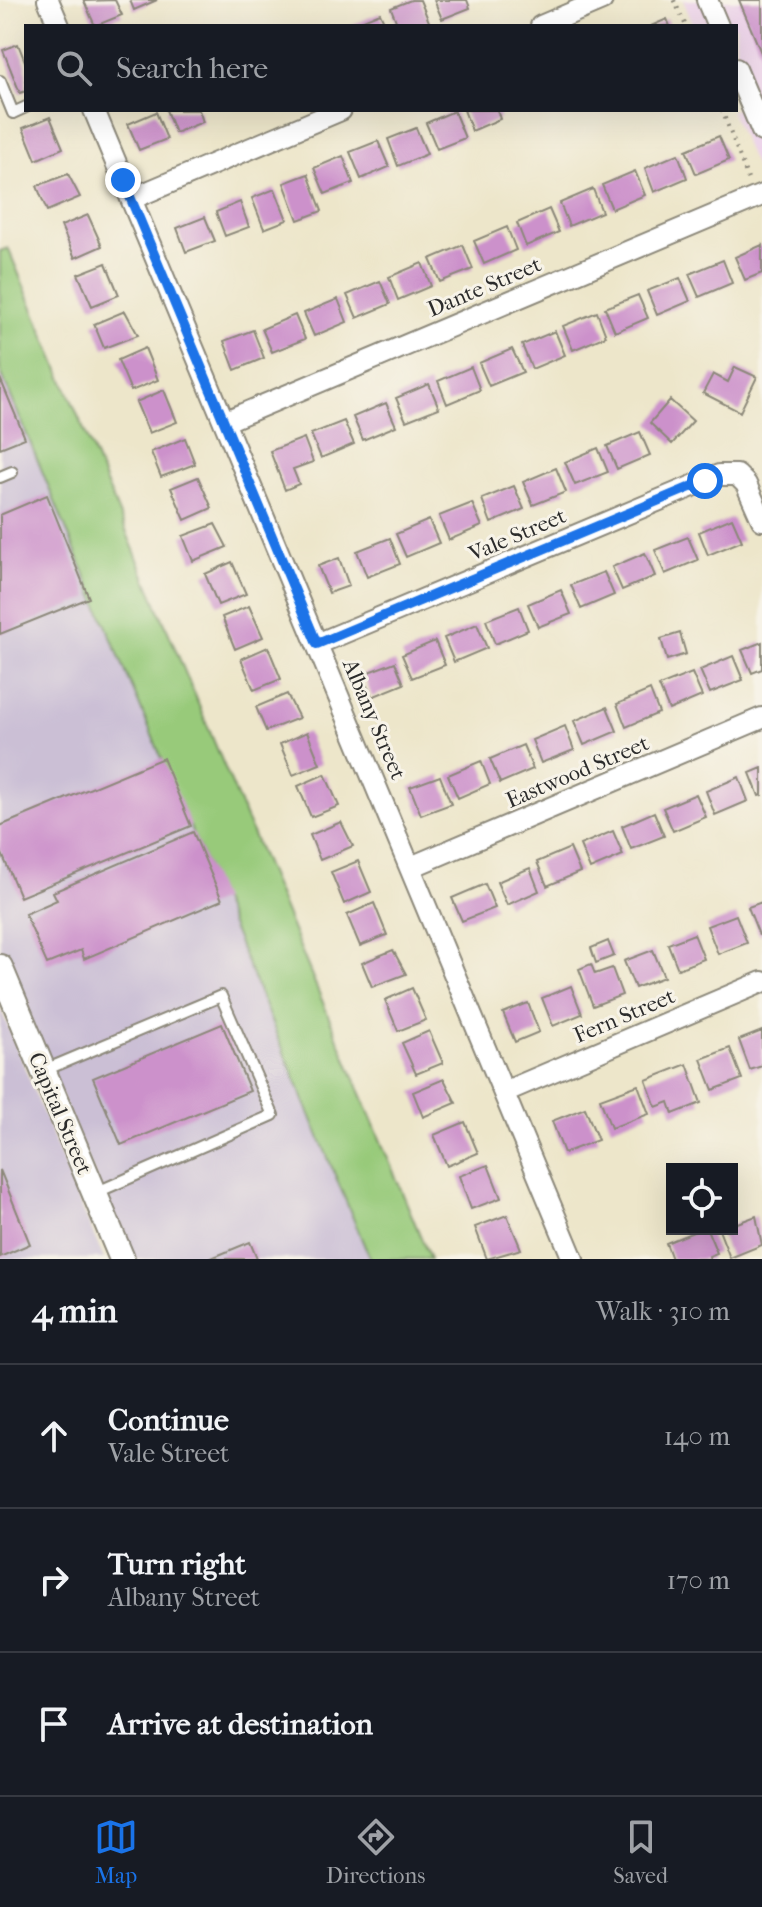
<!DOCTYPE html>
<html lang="en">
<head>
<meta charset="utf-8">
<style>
	:root { --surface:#171b24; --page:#20242c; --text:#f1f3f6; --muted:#9ea1a6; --line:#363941; --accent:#1a73e8 }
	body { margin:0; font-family:"IM FELL French Canon",serif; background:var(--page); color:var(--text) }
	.controls { position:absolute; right:24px; bottom:24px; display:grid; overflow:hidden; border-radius:0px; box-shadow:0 8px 32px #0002 }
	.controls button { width:72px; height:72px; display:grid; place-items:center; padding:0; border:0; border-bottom:2px solid var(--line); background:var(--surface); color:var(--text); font:40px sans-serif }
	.stop { position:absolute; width:24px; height:24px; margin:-18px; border:6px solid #1a73e8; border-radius:50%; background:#fff }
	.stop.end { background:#1a73e8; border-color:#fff; box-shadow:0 2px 8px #0008 }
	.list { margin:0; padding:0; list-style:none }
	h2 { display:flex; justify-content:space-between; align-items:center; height:104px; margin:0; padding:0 32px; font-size:34px }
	h2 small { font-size:26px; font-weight:400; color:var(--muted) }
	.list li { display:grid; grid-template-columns:52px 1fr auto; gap:24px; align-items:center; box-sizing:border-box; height:144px; padding:0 32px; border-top:2px solid var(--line) }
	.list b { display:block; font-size:30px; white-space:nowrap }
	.list p { margin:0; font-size:26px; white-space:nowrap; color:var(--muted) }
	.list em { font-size:26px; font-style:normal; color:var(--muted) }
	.icon { flex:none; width:44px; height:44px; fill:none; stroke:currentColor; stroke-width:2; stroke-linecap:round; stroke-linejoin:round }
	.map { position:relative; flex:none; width:762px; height:1259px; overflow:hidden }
	.search { position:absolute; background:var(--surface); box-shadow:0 8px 32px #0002; left:24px; right:24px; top:24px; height:88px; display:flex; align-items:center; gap:20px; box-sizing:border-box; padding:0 28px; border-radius:0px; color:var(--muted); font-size:30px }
	.sheet { height:536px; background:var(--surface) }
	nav { display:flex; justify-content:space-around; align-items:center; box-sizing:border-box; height:112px; border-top:2px solid var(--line); background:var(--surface); font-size:22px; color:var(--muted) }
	nav a { display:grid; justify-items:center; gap:4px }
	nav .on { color:var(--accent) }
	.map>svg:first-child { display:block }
	.built { fill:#ecd1ea }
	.industrial { fill:#cbbfd5 }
	.green { fill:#98ca7a; stroke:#627a52; stroke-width:2 }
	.building { fill:#cc91cb }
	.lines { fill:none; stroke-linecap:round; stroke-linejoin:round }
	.service-casing { stroke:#8c887a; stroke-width:14 }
	.minor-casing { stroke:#8c887a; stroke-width:24 }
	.tertiary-casing { stroke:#8c887a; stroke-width:28 }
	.path { stroke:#8c887a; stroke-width:4; stroke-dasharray:2 6; stroke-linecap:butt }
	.service { stroke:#fff; stroke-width:10 }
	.minor { stroke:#fff; stroke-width:20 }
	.tertiary { stroke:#fff; stroke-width:24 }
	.route { stroke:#1a73e8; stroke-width:10 }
	.labels { text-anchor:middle; stroke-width:6; stroke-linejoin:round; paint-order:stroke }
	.street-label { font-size:22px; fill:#2b2b2b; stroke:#f7f3e8 }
</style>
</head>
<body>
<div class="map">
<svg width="762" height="1259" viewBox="0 0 762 1259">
	<rect width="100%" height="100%" fill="#f7f3e8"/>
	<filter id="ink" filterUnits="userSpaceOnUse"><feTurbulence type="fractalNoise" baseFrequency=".0125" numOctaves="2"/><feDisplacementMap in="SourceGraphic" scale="16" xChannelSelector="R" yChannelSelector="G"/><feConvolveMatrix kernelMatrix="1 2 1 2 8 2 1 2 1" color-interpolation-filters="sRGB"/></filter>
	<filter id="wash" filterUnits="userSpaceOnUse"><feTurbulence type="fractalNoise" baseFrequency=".006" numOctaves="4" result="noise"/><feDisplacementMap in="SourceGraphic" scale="32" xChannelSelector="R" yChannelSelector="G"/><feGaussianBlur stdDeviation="1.8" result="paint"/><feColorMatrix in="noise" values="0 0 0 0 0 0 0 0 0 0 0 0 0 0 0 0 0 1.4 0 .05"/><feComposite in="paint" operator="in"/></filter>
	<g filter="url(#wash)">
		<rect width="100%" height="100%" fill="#ede6ca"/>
		<path class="built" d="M683 0H762V183L730 110H736V26H694Z"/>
		<path class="industrial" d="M0 370 370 1259H130L73 1123 0 947Z
			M0 1007 77 1197 104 1259H0Z"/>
		<path class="green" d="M8 248 430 1259H370L0 370V251Z"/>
		<g id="blocks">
			<path class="building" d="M115 0 122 15 95 26 84 1Z
				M130 0H157L134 10Z
				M411 0H420L430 24 398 26 391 8Z
				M434 0H467L470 8 442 19Z
				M739 0H762V55Z
				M380 13 386 26H349Z
				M667 19 670 26H651Z
				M18 44 26 64V91L20 93 3 50Z
				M166 110H199L203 122 175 133Z
				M464 110H497L500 119 472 131Z
				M454 111 465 138 437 149 426 123Z
				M156 112 167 139 139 150 128 124Z
				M50 117 63 148 36 160 23 128Z
				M416 128 427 154 398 166 388 139Z
				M719 136 729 160 696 174 686 150Z
				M378 141 389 167 361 179 350 152Z
				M678 154 687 178 654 192 645 168Z
				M343 156 353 183 325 194 314 168Z
				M635 171 645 195 612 209 602 185Z
				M68 174 80 197 47 211 37 186Z
				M308 174 322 211 298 220 284 183Z
				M275 189 287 220 264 229 252 198Z
				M593 189 602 212 569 226 560 203Z
				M240 202 249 227 225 236 216 212Z
				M549 209 559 232 526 246 517 223Z
				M88 215 102 246 75 258 61 226Z
				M205 217 215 241 186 252 177 228Z
				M507 227 516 250 484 264 474 241Z
				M463 245 473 269 440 282 430 259Z
				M762 245V273L745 280 735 257Z
				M723 260 732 283 699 297 689 274Z
				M106 263 119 295 92 306 78 274Z
				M422 263 431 286 398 300 389 277Z
				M680 278 690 301 657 315 647 291Z
				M380 281 390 304 357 318 347 295Z
				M638 295 648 318 615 332 605 308Z
				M338 299 347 322 314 336 304 313Z
				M125 311 138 335 104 348 94 324Z
				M597 312 606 336 573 350 563 326Z
				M295 315 305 339 272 352 262 329Z
				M253 330 264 358 235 370 224 341Z
				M555 331 565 355 532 369 522 345Z
				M145 348 158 380 131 391 118 360Z
				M512 349 523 372 489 386 479 363Z
				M471 367 480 390 447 404 438 381Z
				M735 367 757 377 740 412 703 393 713 374 728 382Z
				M0 378 25 438 0 448Z
				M429 384 439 408 406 421 396 398Z
				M164 390 177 422 149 433 136 402Z
				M670 400 693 421 672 444 650 423Z
				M386 403 396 426 363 440 353 417Z
				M344 421 354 444 321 458 311 434Z
				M640 432 650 455 617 469 607 446Z
				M185 438 195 464 161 477 151 452Z
				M304 438 313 462 293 469 299 484 285 490 270 451Z
				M598 448 608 472 575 485 565 462Z
				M556 468 566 492 533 505 523 482Z
				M198 477 212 508 185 520 171 488Z
				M514 486 524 509 491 523 482 499Z
				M47 495 89 598 0 634V515Z
				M472 503 482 526 449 540 439 516Z
				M732 518 742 541 708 555 699 532Z
				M429 520 439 543 406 557 396 534Z
				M215 524 227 547 193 561 183 536Z
				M688 537 698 560 665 574 655 550Z
				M390 538 400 564 367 577 357 551Z
				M645 553 655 576 622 590 612 567Z
				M339 558 349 586 329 593 318 566Z
				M232 562 246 594 218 605 205 574Z
				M604 572 614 595 581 609 571 585Z
				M561 590 571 614 538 627 528 604Z
				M249 606 263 637 235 649 222 617Z
				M519 607 528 630 495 644 486 620Z
				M477 624 487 648 454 662 444 638Z
				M680 633 686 654 667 660 661 639Z
				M435 641 445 665 412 678 402 655Z
				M762 642V669L752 673 742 650Z
				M268 647 281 679 254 690 241 659Z
				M733 656 743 680 710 693 700 670Z
				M395 662 404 684 372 697 363 674Z
				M692 673 702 696 669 710 659 686Z
				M650 690 659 713 626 727 617 704Z
				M287 694 299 718 266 731 256 707Z
				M607 707 617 731 584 745 574 721Z
				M565 726 574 750 541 763 532 740Z
				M307 732 320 764 293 775 280 744Z
				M523 745 533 769 500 783 490 759Z
				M163 758 191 826 20 897 0 849V826Z
				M481 761 490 784 458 798 448 775Z
				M762 768V795L759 796 750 773Z
				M325 774 339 806 311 817 298 786Z
				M440 776 451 804 421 815 410 787Z
				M739 777 748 801 715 815 706 791Z
				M696 794 706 817 673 831 663 808Z
				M654 812 664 836 631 849 622 826Z
				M341 822 353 846 320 860 310 835Z
				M613 831 623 855 590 869 580 845Z
				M193 832 222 900 84 959 81 950 47 964 25 914 57 900 53 892Z
				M570 848 580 872 547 886 537 862Z
				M358 861 371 892 344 904 331 872Z
				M530 868 539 891 507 905 497 882Z
				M485 884 495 908 462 921 452 898Z
				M762 902V934L759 935 748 907Z
				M374 903 387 935 360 946 347 915Z
				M736 915 747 943 718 954 707 926Z
				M694 934 704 959 678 969 668 944Z
				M608 941 614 956 596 963 591 948Z
				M393 950 406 974 372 987 362 963Z
				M653 950 664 977 635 988 624 961Z
				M591 964 595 974 612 968 622 995 593 1006 579 969Z
				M571 986 582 1014 553 1026 542 998Z
				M412 988 426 1020 398 1031 385 1000Z
				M528 1003 539 1032 515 1042 503 1013Z
				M222 1024 250 1091 121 1145 93 1078Z
				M429 1031 443 1063 416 1074 402 1043Z
				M762 1031V1066L750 1070 739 1040Z
				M730 1048 742 1079 713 1090 701 1059Z
				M687 1064 701 1103 673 1114 669 1102 656 1107 646 1080Z
				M444 1079 456 1103 423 1117 413 1092Z
				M638 1085 649 1114 611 1128 600 1099Z
				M585 1108 598 1140 564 1153 552 1121Z
				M465 1122 478 1153 447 1166 434 1135Z
				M488 1165 501 1198 471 1209 459 1176Z
				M0 1170 30 1244 0 1257Z
				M507 1215 521 1249 487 1259 475 1227Z
				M756 1216 762 1245 730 1258 719 1230 732 1229V1225Z
				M701 1229H707L717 1253 709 1256 710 1259H672L666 1243Z
				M250 1242 257 1259H209Z"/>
		</g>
	</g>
	<g filter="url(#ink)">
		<use href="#blocks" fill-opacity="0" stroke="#8c887a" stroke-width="2"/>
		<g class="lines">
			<defs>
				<path id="service" d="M0 81 13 113 26 107
					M0 477 12 472
					M45 1070 221 996 273 1115 95 1193"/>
				<path id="minor" d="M48 0 59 26
					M707 0 718 26
					M541 26 602 0
					M736 69 762 131
					M94 110 573 1259
					M131 199 341 110
					M224 422 762 195
					M317 644 719 475H737L746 484 762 520
					M411 867 762 718
					M504 1092 762 982"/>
				<path id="tertiary" d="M0 967 122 1259"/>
			</defs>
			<use href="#service" class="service-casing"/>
			<use href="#minor" class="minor-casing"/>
			<use href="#tertiary" class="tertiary-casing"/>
			<path class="path" d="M674 0 686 26
				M722 110 748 179"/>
			<use href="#service" class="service"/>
			<use href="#minor" class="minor"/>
			<use href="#tertiary" class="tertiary"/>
		</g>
	</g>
	<g class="lines" filter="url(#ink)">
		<path class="route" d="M123 180 317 644 705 481"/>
	</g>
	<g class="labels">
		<g class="street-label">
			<text transform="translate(484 286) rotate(-23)" y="8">Dante Street</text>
			<text transform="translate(517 534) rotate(-23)" y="8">Vale Street</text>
			<text transform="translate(375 719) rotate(67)" y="8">Albany Street</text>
			<text transform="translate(577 771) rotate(-23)" y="8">Eastwood Street</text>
			<text transform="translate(624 1015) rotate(-23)" y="8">Fern Street</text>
			<text transform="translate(61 1113) rotate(67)" y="8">Capital Street</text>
		</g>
	</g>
</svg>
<div class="controls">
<button><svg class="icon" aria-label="locate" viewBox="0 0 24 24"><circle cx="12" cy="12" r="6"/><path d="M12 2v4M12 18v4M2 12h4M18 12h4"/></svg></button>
</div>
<div class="stop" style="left:705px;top:481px"></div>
<div class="stop end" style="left:123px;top:180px"></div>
<div class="search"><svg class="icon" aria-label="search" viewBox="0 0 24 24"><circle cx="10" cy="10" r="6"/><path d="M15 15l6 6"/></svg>Search here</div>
</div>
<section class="sheet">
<h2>4 min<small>Walk · 310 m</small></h2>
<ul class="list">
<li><svg class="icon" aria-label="ahead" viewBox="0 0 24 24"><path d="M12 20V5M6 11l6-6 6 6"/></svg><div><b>Continue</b><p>Vale Street</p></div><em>140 m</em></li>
<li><svg class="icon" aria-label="right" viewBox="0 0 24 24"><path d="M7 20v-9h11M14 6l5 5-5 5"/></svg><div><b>Turn right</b><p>Albany Street</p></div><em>170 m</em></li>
<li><svg class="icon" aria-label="arrive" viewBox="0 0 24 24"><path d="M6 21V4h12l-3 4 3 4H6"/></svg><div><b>Arrive at destination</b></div></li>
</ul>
</section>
<nav>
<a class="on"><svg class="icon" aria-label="map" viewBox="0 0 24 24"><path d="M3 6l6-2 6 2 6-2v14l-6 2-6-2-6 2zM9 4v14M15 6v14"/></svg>Map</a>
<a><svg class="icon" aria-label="directions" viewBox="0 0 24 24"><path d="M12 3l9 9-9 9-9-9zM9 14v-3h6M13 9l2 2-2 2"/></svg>Directions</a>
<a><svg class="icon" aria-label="saved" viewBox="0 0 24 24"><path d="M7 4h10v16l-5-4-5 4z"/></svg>Saved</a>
</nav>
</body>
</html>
